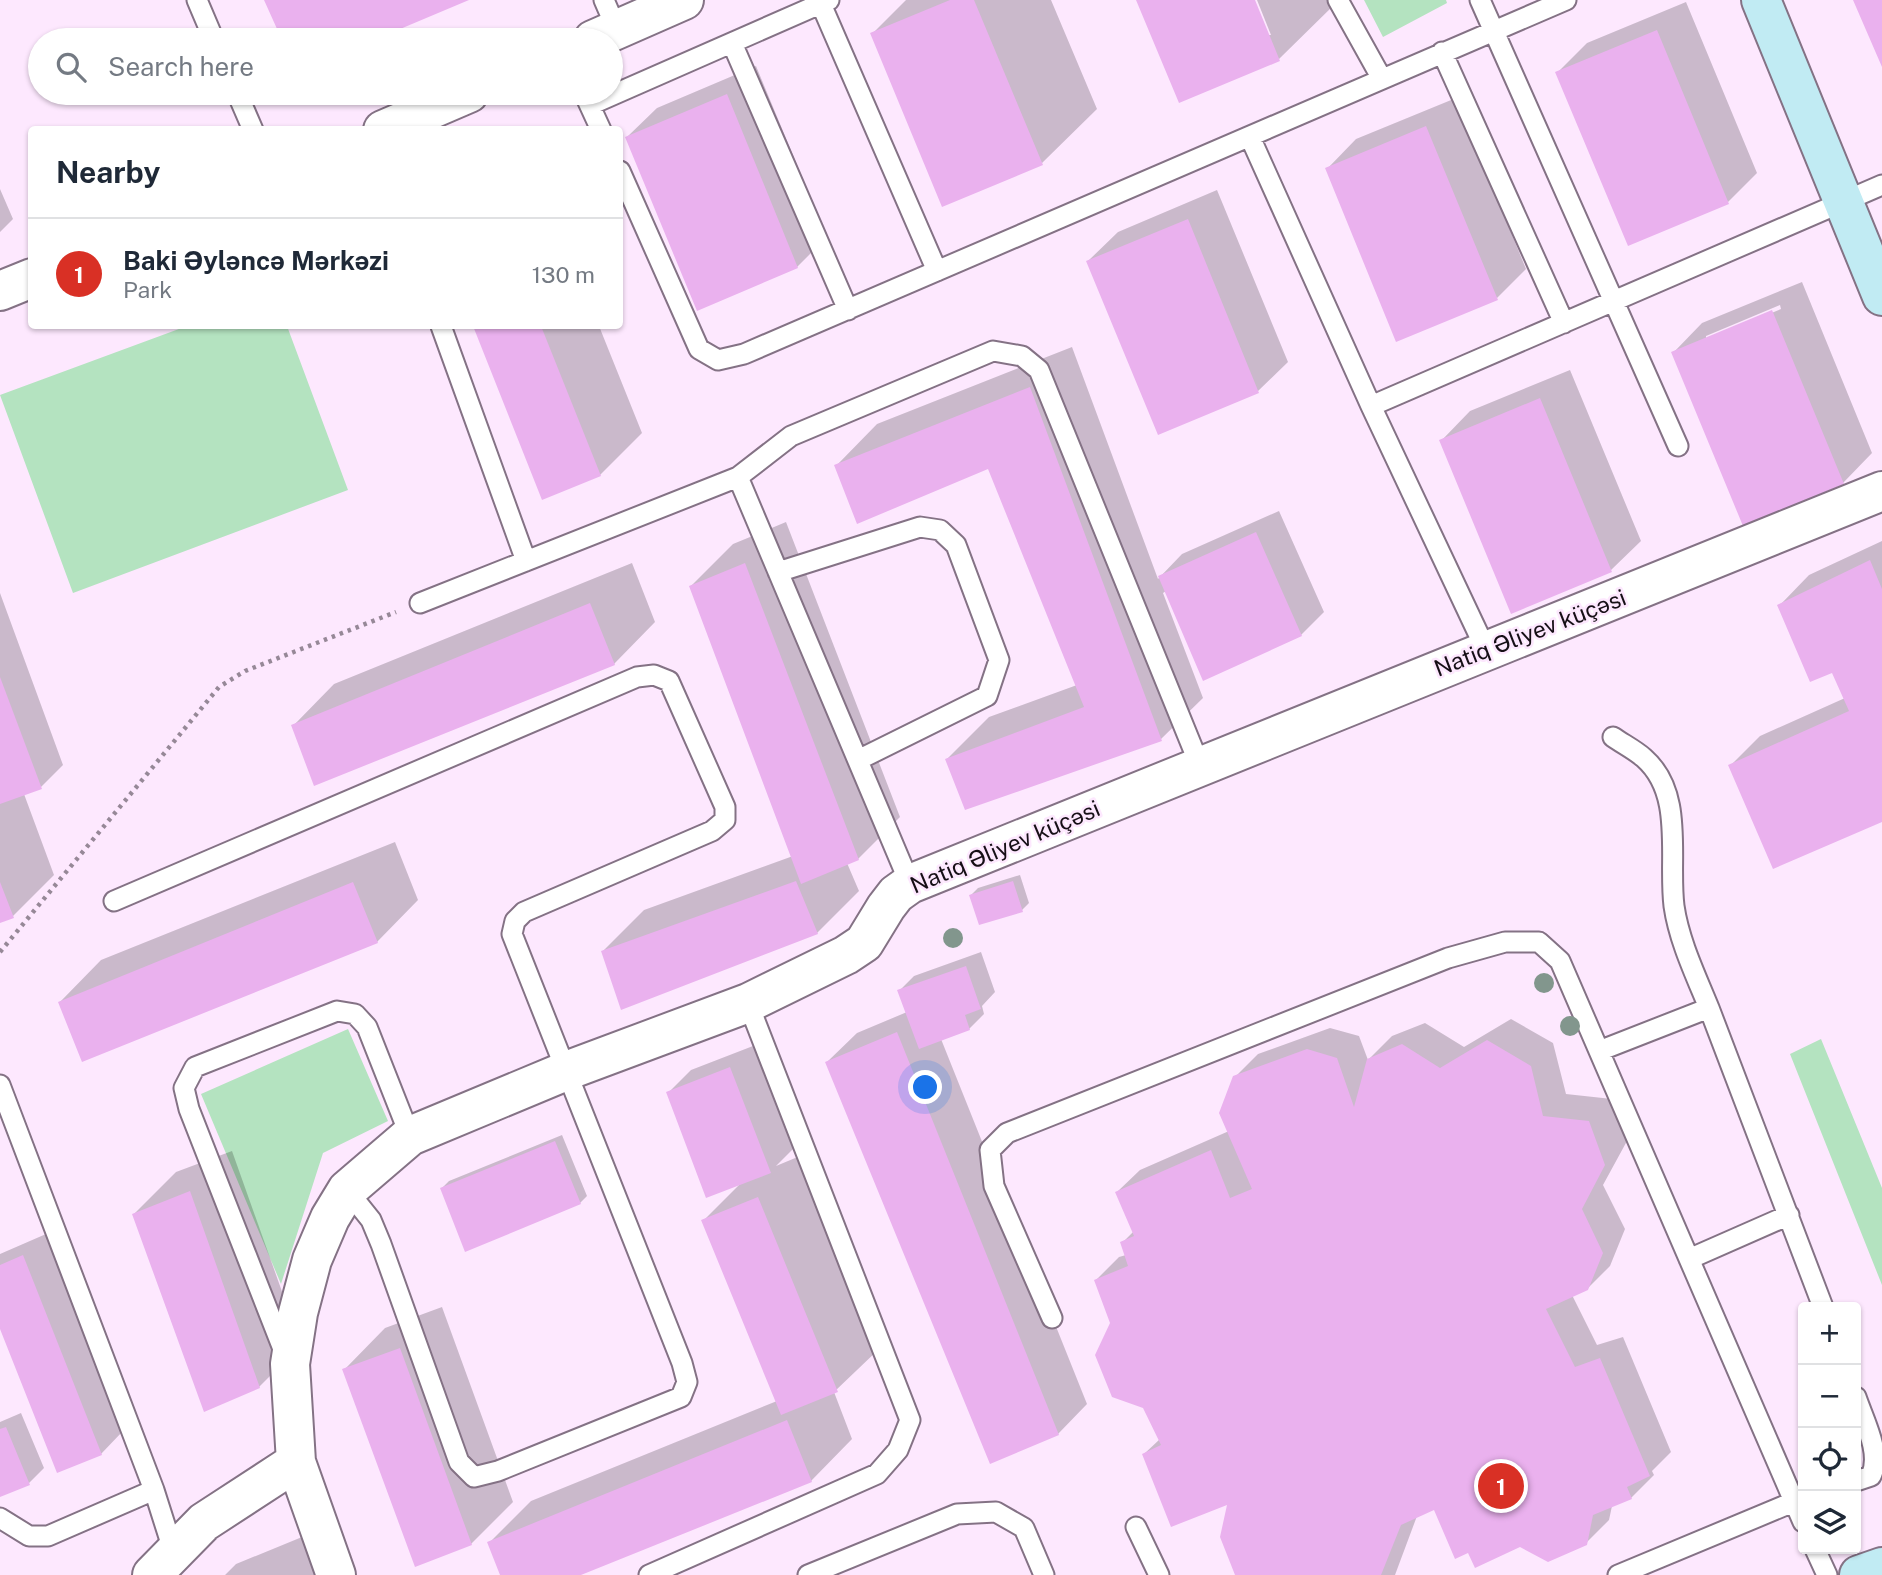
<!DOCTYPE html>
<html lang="en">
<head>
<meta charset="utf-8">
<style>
	:root { --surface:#fff; --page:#f2f2f3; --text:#1f2937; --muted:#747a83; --line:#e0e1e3; --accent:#d93025 }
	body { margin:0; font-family:"Public Sans",sans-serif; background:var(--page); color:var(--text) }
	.controls { position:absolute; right:21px; bottom:21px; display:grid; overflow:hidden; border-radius:7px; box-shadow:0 2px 5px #0004 }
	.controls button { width:63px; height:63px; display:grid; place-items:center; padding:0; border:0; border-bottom:2px solid var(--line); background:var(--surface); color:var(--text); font:35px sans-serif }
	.you { position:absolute; left:926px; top:1088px; width:24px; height:24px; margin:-18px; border:5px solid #fff; border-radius:50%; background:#1a73e8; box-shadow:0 0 0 10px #1a73e833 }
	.badge { display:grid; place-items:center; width:46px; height:46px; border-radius:50%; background:var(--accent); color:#fff; font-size:23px; font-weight:700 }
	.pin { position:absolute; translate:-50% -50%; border:4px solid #fff; box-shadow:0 2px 7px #0006 }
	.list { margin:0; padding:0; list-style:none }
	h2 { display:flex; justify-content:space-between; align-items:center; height:91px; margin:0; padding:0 28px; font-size:30px }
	h2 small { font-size:23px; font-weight:400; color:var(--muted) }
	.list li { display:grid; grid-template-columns:46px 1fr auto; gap:21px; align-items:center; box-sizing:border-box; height:112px; padding:0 28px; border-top:2px solid var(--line) }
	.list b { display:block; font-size:26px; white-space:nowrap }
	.list p { margin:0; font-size:23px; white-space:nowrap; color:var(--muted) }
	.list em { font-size:23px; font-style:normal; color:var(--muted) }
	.icon { flex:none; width:38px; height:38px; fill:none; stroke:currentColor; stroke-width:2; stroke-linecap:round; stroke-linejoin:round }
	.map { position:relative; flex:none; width:1882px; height:1575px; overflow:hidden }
	.search { position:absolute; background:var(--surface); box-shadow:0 2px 5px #0004; left:28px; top:28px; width:595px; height:77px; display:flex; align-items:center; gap:18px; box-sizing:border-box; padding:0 24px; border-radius:38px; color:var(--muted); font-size:26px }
	.panel { position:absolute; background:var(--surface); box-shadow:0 2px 5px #0004; left:28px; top:126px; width:595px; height:203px; border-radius:7px }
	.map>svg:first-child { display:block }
	.green { fill:#b4e3c0 }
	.shadow { fill:#0003; fill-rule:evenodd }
	.building { fill:#eab1ee }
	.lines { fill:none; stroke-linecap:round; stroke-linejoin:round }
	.lane-casing { stroke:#847285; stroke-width:23 }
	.street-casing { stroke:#847285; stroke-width:42 }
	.secondary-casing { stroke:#847285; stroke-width:42 }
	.path { stroke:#968897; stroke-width:4.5; stroke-dasharray:3.5 5; stroke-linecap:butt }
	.lane { stroke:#fff; stroke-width:19 }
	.street { stroke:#fff; stroke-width:38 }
	.secondary { stroke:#c1ebf3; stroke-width:38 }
	.tree { fill:#82968d }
	.labels { text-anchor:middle; stroke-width:5; stroke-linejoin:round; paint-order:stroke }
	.street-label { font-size:23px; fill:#160f16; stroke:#fde8fe }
</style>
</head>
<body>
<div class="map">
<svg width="1882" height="1575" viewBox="0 0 1882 1575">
	<rect width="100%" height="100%" fill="#fde8fe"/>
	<path class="green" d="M1364 0H1446L1447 3 1383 37Z
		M187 326H287L348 490 73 593 0 395Z
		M348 1029 388 1121 323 1153 281 1284 201 1094Z
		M1821 1039 1882 1188V1285L1790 1054Z"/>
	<path class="shadow" d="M906 0H1051L1097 109 1042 163 872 34Z
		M1138 0H1253L1268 35H1271L1257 0H1332L1334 5 1279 59Z
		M1686 2 1757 173 1728 202 1557 73 1587 43Z
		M756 66 827 237 797 267 627 137 657 108Z
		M1456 98 1526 269 1497 298 1327 169 1356 139Z
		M0 189 13 219 0 232Z
		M1217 190 1288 362 1258 391 1159 433 1088 261 1118 232Z
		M1802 282 1872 453 1843 483 1673 353 1702 323ZM1780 305 1781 309 1706 340V336Z
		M475 326H599L642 433 600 475 543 498Z
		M1072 347 1158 579 1182 554 1279 511 1324 612 1301 635 1166 591 1163 593 1203 698 1161 739 947 759 989 717 1077 685 989 466H836L877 424Z
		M1570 370 1641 541 1611 570 1512 612 1441 441 1470 411Z
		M786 522 900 817 858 859 847 863 859 891 817 933 603 951 644 910 793 856 691 586 733 544Z
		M1882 541V820L1730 766 1760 736 1845 698 1833 671 1780 605 1809 575Z
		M632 563 655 622 614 664 293 726 334 684Z
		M0 593 63 765 41 787 24 794 54 875 13 916 0 921Z
		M395 842 418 900 377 942 60 1002 101 960Z
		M1020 875 1029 903 1022 910 971 895 978 888Z
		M981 952 995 992 982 1006 984 1014 969 1029 941 1039 1087 1404 1058 1434 827 1062 857 1033 907 1012 899 991 914 976Z
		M1511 1019 1553 1043 1566 1094 1612 1099 1627 1141 1603 1185 1625 1229 1610 1266 1587 1289 1572 1295 1597 1345 1623 1337 1671 1452 1652 1471 1654 1475 1631 1498 1612 1506 1609 1520 1586 1543 1520 1545 1469 1550 1435 1507 1417 1516 1395 1575H1237L1229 1502 1144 1454 1160 1439 1096 1280 1119 1257 1126 1255 1122 1243 1134 1231 1117 1192 1140 1170 1229 1131 1235 1077 1258 1054 1330 1028 1359 1036 1368 1060 1392 1036 1425 1023 1464 1047Z
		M753 1046 793 1149 776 1166 800 1156 879 1349 834 1392 852 1439 811 1481 576 1575H502L489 1543 531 1501 777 1401 703 1221 741 1183 668 1093 691 1070Z
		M562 1135 587 1196 580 1203 442 1188 449 1181Z
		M232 1151 301 1345 259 1387 134 1214 176 1172Z
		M46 1234 123 1431 101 1454 0 1324V1254Z
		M442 1307 513 1502 471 1544 344 1370 385 1328Z
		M21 1413 44 1468 29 1483 0 1495V1422Z
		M302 1537 317 1575H225L236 1564Z"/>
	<path class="building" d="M264 0H469L374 40H282Z
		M950 0H974L1043 165 942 207 870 33Z
		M1136 0H1255L1280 61 1179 103Z
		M1853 0H1882V67Z
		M1657 30 1729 204 1628 246 1555 72Z
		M727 94 798 268 697 311 625 137Z
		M1426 126 1498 300 1396 342 1325 168Z
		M1188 219 1259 393 1158 435 1086 261Z
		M1772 310 1844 484 1743 526 1671 352Z
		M473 326H541L601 476 542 500Z
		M1030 387 1162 741 965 810 945 759 1084 707 988 469 857 524 834 465Z
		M1540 398 1612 572 1511 614 1439 440Z
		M1256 532 1302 636 1203 681 1158 576Z
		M1870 560 1882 589V822L1773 869 1728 765 1849 711 1832 673 1810 682 1777 605Z
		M745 563 859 860 801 884 689 586Z
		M590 603 615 665 314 786 291 725Z
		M0 677 42 789 0 804Z
		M796 881 818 934 621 1010 601 951Z
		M1013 881 1023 912 979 925 969 895Z
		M0 882 14 918 0 923Z
		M353 882 378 943 82 1062 58 1002Z
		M966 966 981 1009 965 1015 970 1030 919 1049 897 990Z
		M897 1032 1059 1435 990 1464 825 1062Z
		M1487 1040 1531 1066 1543 1116 1589 1121 1605 1165 1582 1209 1603 1253 1588 1290 1546 1309 1575 1367 1600 1358 1650 1476 1627 1487 1632 1499 1593 1515 1587 1545 1548 1562 1520 1547 1475 1568 1468 1553 1455 1559 1434 1510 1401 1525 1381 1575H1235L1220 1537 1227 1505 1171 1527 1142 1454 1161 1445 1143 1408 1112 1397 1095 1355 1110 1323 1094 1280 1128 1266 1120 1242 1134 1236 1115 1192 1211 1150 1230 1198 1252 1189 1219 1113 1233 1076 1307 1049 1337 1058 1354 1107 1367 1059 1402 1044 1440 1068Z
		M730 1067 771 1173 706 1198 666 1092Z
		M555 1141 581 1204 465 1252 440 1188Z
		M190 1191 260 1388 204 1412 132 1214Z
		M758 1197 838 1392 781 1415 701 1220Z
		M23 1255 102 1455 57 1473 0 1329V1265Z
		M400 1348 472 1545 415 1567 342 1369Z
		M787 1420 812 1482 581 1575H500L487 1542Z
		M6 1427 30 1485 0 1497V1429Z"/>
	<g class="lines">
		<defs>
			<path id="lane" d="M197 0 214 40
				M604 0 617 30
				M1338 0 1382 79
				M1480 0 1678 446
				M821 4 937 271
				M732 43 848 310
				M1442 52 1564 323
				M237 93 253 130
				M584 93 601 130
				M590 105 829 0
				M1250 137 1371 406 1486 650
				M620 171 699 349 718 360 744 354 1566 0
				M441 326 526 561
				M1371 406 1882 185
				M738 477 910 884
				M778 572 920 527 940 530 956 545 999 660 987 696 858 760
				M420 603 738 477 791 436 993 351 1022 356 1039 370 1200 766
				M1613 737C1623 744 1635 750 1644 758 1685 794 1668 858 1674 906 1679 941 1696 976 1709 1008
				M114 901 637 677 654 675 669 681 725 807V820L712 831 524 912 515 921 512 934 682 1363 687 1382 681 1397 498 1471 474 1477 459 1462 381 1244 371 1220 347 1190
				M1599 1051 1709 1008 1823 1307
				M0 1085 154 1490 174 1553
				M1689 1259 1789 1215
				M1052 1318 994 1186 990 1150 1007 1133 1448 958 1505 942H1539L1560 961 1803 1522
				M285 1354 189 1109 184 1088 195 1067 337 1011 355 1014 367 1027 410 1136
				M1856 1397C1864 1421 1882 1453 1871 1476L1856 1481
				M0 1518 29 1536H48L154 1490
				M1136 1527 1159 1575
				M1815 1549 1827 1575
				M649 1575 877 1474 898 1450 910 1420 748 1003
				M808 1575 957 1514 996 1512 1024 1528 1044 1575
				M1618 1575 1803 1498"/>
			<path id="street" d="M593 40 684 0
				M383 130 469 93
				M0 291 32 278
				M152 1575 204 1522 296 1462
				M336 1575 296 1462 290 1364 298 1313 312 1260 330 1218 347 1190 410 1136 566 1071 748 1003 846 955 864 943 886 907 896 894 910 884 1882 491"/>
			<path id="secondary" d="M1761 0 1882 296
				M1859 1575 1882 1567"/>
		</defs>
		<use href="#lane" class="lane-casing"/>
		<use href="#street" class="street-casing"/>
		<use href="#secondary" class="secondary-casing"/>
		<path class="path" d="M0 952 219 687 245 671 396 612"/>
		<use href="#lane" class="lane"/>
		<use href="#street" class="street"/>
		<use href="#secondary" class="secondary"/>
	</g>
	<g class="tree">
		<circle cx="953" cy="938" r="10"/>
		<circle cx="1544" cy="983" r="10"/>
		<circle cx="1570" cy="1026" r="10"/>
	</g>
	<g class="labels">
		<g class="street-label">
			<text transform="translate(1530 633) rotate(-21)" y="8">Natiq Əliyev küçəsi</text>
			<text transform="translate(1005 847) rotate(-23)" y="8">Natiq Əliyev küçəsi</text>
		</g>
	</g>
</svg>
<div class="controls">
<button>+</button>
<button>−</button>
<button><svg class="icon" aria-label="locate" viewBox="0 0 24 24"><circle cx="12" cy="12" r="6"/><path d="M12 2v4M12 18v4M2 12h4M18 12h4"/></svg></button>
<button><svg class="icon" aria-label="layers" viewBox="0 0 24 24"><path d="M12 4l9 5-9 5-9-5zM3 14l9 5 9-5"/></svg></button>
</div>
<div class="you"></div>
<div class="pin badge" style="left:1501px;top:1486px">1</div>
<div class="search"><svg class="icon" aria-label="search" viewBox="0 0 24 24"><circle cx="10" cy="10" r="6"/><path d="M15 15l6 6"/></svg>Search here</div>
<section class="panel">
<h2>Nearby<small></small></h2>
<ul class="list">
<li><span class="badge">1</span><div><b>Baki Əyləncə Mərkəzi</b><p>Park</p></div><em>130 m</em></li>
</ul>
</section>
</div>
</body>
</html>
